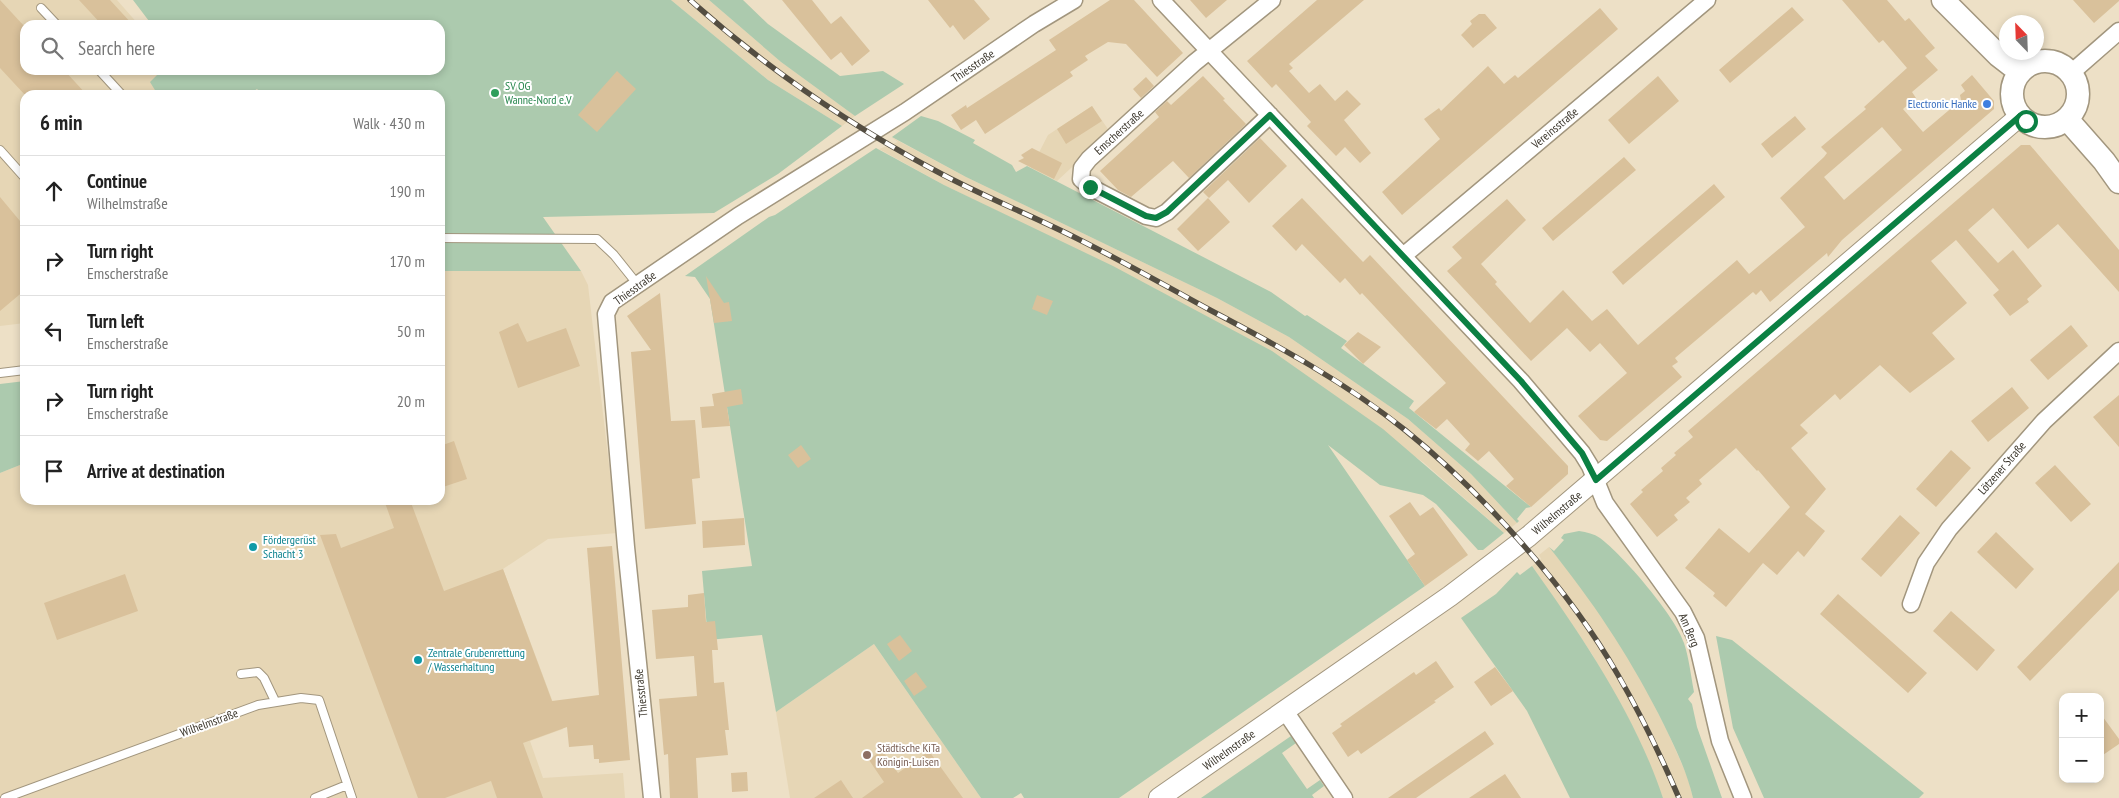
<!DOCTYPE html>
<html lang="en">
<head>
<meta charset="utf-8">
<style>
	:root { --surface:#fff; --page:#f2f2f2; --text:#222; --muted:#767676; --line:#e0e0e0 }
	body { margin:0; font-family:"PT Sans Narrow",sans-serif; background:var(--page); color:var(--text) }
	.controls { position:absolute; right:15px; bottom:15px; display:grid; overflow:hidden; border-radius:10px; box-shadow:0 2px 8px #0003 }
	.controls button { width:45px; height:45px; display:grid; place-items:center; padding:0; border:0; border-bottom:1px solid var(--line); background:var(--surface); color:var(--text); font:25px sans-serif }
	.compass { position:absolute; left:1999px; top:15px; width:45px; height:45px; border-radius:50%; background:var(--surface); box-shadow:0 2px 8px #0003; rotate:337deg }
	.stop { position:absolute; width:15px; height:15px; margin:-11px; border:4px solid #0b8043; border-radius:50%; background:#fff }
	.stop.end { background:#0b8043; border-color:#fff; box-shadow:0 1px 5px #0008 }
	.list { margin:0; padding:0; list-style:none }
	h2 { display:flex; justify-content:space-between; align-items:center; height:65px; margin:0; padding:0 20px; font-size:21px }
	h2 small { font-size:16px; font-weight:400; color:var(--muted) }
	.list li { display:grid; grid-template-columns:32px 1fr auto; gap:15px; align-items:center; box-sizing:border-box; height:70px; padding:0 20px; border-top:1px solid var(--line) }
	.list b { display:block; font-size:19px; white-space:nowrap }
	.list p { margin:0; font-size:16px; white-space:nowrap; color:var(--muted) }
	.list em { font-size:16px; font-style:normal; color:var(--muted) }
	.icon { flex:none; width:28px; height:28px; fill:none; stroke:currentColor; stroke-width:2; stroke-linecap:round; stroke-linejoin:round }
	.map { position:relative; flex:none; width:2119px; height:798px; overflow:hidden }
	.search { position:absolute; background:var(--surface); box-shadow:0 2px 8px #0003; left:20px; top:20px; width:425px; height:55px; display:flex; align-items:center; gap:12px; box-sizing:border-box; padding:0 18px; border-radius:15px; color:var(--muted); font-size:19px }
	.panel { position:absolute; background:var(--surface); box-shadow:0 2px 8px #0003; left:20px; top:90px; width:425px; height:415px; border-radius:15px }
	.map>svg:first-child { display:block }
	.built { fill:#e6d6b5 }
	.green { fill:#accaae }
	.building { fill:#d9c19b; fill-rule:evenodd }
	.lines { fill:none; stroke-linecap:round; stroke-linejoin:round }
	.service-casing { stroke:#a2967e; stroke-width:10 }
	.minor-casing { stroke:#a2967e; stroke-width:19 }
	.tertiary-casing { stroke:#a2967e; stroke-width:22 }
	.secondary-casing { stroke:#a2967e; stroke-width:25 }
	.service { stroke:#fff; stroke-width:8 }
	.minor { stroke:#fff; stroke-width:16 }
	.tertiary { stroke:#fff; stroke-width:20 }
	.secondary { stroke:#fff; stroke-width:22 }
	.rail-casing { stroke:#544e42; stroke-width:5.5 }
	.rail { stroke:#fff; stroke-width:4; stroke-dasharray:11; stroke-linecap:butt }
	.route { stroke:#0b8043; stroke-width:6 }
	.leisure-dot { fill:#2e9e5b; stroke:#fff; stroke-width:2 }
	.shop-dot { fill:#3f7fe0; stroke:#fff; stroke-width:2 }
	.culture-dot { fill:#0f9aa8; stroke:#fff; stroke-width:2 }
	.education-dot { fill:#8d6e63; stroke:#fff; stroke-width:2 }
	.labels { text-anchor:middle; stroke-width:4; stroke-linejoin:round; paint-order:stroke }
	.street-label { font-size:12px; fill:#3b362c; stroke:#fff }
	.leisure-label { font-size:12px; fill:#27864d; stroke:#fff; text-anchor:start }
	.shop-label { font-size:12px; fill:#366cbe; stroke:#fff; text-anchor:end }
	.culture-label { font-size:12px; fill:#0d838f; stroke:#fff; text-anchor:start }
	.education-label { font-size:12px; fill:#785e54; stroke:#fff; text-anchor:start }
</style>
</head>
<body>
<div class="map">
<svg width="2119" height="798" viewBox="0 0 2119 798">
	<rect width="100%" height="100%" fill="#ede0c6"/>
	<path class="built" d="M0 0H117L139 25H25V70H178L200 95H25V323L0 326Z
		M671 0H709L781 62 855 116 842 126 768 80Z
		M1092 106 1110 132 1057 181 1031 168 1048 135Z
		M891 137 966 177 1217 298 1289 337 1408 419 1471 474 1517 523 1504 533 1423 462 1154 288 944 185 879 149 898 142Z
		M440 271H581L588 285 617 533 548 539 503 569 563 729 530 741 543 778 623 773 625 798H0V473L25 463V500H440Z
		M1549 547 1588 595 1634 665 1669 735 1688 778 1693 798H1663L1636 733 1618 700 1592 654 1532 566 1541 559 1539 555Z
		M874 644 981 798H790L776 712Z"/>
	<path class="green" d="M133 0H671L768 80 842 126 778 174 714 213 543 217 581 271H440V95H337L333 91 326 95H263L257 89 248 95H158L150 82 162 70H440V25H152Z
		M709 0H743L768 24 840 76 883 71 904 84 855 116 781 62Z
		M921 116 938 121 975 140 973 143 1012 165 1016 172 1027 166 1271 292 1305 316 1307 315 1347 341 1341 348 1414 401 1409 408 1531 507 1526 508 1517 519 1519 521 1517 523 1471 474 1408 419 1289 337 1217 298 966 177 892 137Z
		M876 148 944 185 1113 266 1272 351 1383 429 1504 533 1483 550H1478L1436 504 1423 495 1380 485 1328 445 1425 586 1119 798H1024L1021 793 1013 798H981L874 644 776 712 762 635 708 640 702 571 752 566 710 299 695 277 685 276 769 217 775 215Z
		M25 381V463L0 473V384Z
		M1579 531C1587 532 1594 534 1600 538 1623 555 1676 617 1684 643 1689 658 1691 676 1694 692L1688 699 1692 704 1697 727 1722 798H1693C1686 768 1672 741 1658 713 1626 651 1593 602 1549 547L1554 551 1564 540 1561 538 1564 534Z
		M1532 566C1583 638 1635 714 1663 798H1570L1527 711 1461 618 1496 594 1517 572 1520 575Z
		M1716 636 1732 640 1924 793 1919 798H1764L1733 728Z
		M1291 736 1296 743 1282 753 1307 789 1320 780 1324 786 1312 795 1314 798H1201Z"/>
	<path class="building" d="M0 0 25 27V70H64L87 95H25L0 68Z
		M79 0H110L133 25H102Z
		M782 0H812L831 24 841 16 870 51 852 66 841 52 831 60Z
		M928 0H974L990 19 964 40 953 25 950 28Z
		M1110 0H1134L1183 53 1157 77 1126 44 1108 42 1085 56 1088 60 1070 72 1073 76 985 134 976 120 961 130 951 115 966 105 967 108 1056 50 1049 40Z
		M1190 0H1227L1206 18Z
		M1317 0H1364L1289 64 1293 68 1289 71 1309 93 1320 84 1335 101 1347 90 1361 104 1344 120 1371 153 1360 163 1345 147 1336 156 1307 126 1311 122 1276 84 1272 88 1247 61Z
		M1842 0H1887L1905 21 1909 18 1935 48 1925 56 1938 70 1912 92 1916 98 1903 109 1923 132 1961 100 1960 95 1965 91 1961 85 1972 75 1994 101V109L1842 240 1828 257 1827 253 1770 302 1761 290 1756 295 1753 292 1675 358 1678 362 1672 366 1682 377 1607 441 1600 440 1578 416 1627 373 1600 343 1590 352 1567 328 1531 361 1447 271 1462 258 1452 247 1507 199 1526 220 1481 264 1497 282 1495 284 1530 323 1563 290 1592 321 1607 309 1638 345 1737 260 1749 274 1805 227 1780 198 1824 157 1827 153 1821 147 1866 109 1864 107 1907 68 1883 40 1879 43ZM1882 127 1902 150 1844 200 1824 177Z
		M2073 0H2119V1L2094 23Z
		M1792 7 1804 20 1730 83 1719 70Z
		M1600 8 1618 29 1402 215 1382 192 1440 139 1424 119 1439 108 1441 111 1488 66 1504 84 1515 75 1518 78Z
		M1479 14H1485L1497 28 1473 48 1461 35 1472 24 1470 21Z
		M617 71 636 89 597 132 578 115Z
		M1203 76 1225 99 1223 100 1246 124 1189 178 1173 161 1131 197 1118 190 1100 171 1159 117 1155 112 1167 101 1171 105Z
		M1658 76 1679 101 1629 144 1608 120Z
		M1146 77 1154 86 1141 98 1133 89Z
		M1092 106 1102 121 1066 144 1057 129Z
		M1795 116 1806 129 1772 158 1761 144Z
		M1260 138 1287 166 1249 203 1228 180 1209 198 1203 192Z
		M2021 145H2030L2119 250V292L2058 224 2028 249 1993 208 1968 230 1998 263 2013 250 2042 286 2027 299 2029 302 2010 316 1993 295 1999 290 1956 240 1931 261 1967 303 1932 333 1955 359 1910 393 1880 365 1840 400 1835 394 1800 425 1808 433 1791 448 1826 489 1805 514 1825 531 1804 557 1798 551 1777 575 1763 563 1726 607 1713 596 1715 593 1685 568 1719 528 1749 553 1790 507 1758 470 1757 471 1736 448 1699 480 1702 484 1686 498 1690 502 1674 515 1678 520 1657 537 1630 504 1643 492 1641 490 1663 471 1661 468 1676 455 1674 453 1693 437 1688 431Z
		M1032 148 1062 163 1054 179 1018 161 1024 158 1021 155Z
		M1624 157 1636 170 1553 241 1542 228Z
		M1714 184 1725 197 1623 285 1612 272Z
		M0 197 25 227V290L0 311Z
		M1208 198 1230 222 1198 251 1177 229Z
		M1302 198 1363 262 1370 255 1568 466V474L1531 507 1506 486 1514 479 1489 451 1478 461 1465 450 1470 444 1447 419 1436 429 1414 412 1446 383 1362 293 1360 295 1345 278 1340 283 1302 244 1296 251 1272 226Z
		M706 276 724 303 729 302 732 321 714 323Z
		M660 293 671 421 695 420 700 478 692 479 696 524 645 529 631 352 651 350 627 316Z
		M1037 295 1053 301 1047 315 1032 309Z
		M518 323 527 342 566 328 580 366 518 388 499 332Z
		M2071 325 2088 346 2048 380 2030 360Z
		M1358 332 1381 347 1363 364 1344 345Z
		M2012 387 2029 408 1988 442 1971 421Z
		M741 389 743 404 727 407 730 426 702 428 700 407 714 406 712 394Z
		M2119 395V447L2093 417Z
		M454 441 467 479 440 488V446Z
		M801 445 811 459 798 468 788 455Z
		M1951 450 1971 468 1936 507 1916 489Z
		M2055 465 2091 504 2071 522 2035 483Z
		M384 500H410L444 591 503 569 552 701 599 695 587 548 612 546 630 760 599 763V759H594L593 745 569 747 567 727 523 743 543 798H497L491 781 445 798H418L320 535 336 534 341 548 394 528Z
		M1410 502 1420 516 1433 507 1468 555 1425 586 1407 560 1415 554 1389 516Z
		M1900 515 1920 533 1881 577 1861 559Z
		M744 518 745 545 703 548 702 521Z
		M1996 532 2034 569 2016 589 1977 552Z
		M2119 562V590L2030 681 2017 667Z
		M125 574 138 611 57 640 44 603Z
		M704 593 706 622 715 621 718 650H712L714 683 724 682 729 730H725L728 755 696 758 698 798H670L668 754 664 755 659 699 697 696 694 656 656 659 652 610 688 607V595Z
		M1838 594 1927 673 1908 693 1820 614Z
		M1951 611 1995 650 1977 671 1933 631Z
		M900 635 912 651 899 661 887 644Z
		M1436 661 1454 687 1434 701 1436 702 1361 754 1358 750 1348 757 1332 733 1342 726 1340 724 1414 672 1416 675Z
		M1495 667 1513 691 1491 706 1474 682Z
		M916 672 927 687 914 696 904 681Z
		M2100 713 2119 739V744L2100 757Z
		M1485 731 1494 744 1416 798H1388Z
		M882 750 898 773 929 751 963 798H862L884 782 869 760Z
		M747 772 748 791 732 792 731 773Z
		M1505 774 1521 798H1469Z
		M841 780 853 798H814Z"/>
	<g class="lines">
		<defs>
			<path id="service" d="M41 8 57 25
				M99 70 122 95
				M0 150 25 178
				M440 238 597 239 614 255 638 285
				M0 373 25 370
				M241 674 258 672 264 678 275 701
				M5 798 258 705 301 698 319 700 352 798
				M315 798 347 785"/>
			<path id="minor" d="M1161 0 1521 381 1582 453 1590 466 1605 503 1683 612 1696 638 1720 741 1743 798
				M2071 73 2119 31
				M1270 115 1167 212 1156 218 1146 216 1090 187 1081 179 1082 168 1089 159 1194 63 1272 0
				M1403 256 1707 0
				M1911 604 1926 563 1949 529 2044 421 2119 351
				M1285 711 1344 798
				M652 798 626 547 606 314 612 302 738 216 905 112 1034 24 1074 0"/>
			<path id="tertiary" d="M1159 798 1450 596 1529 536 2020 116"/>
			<path id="secondary" d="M1943 0 1998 55 2020 72
				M2012 94a33 33 0 1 1 66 0a33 33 0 1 1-66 0Z
				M2067 119 2104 161 2119 182"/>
		</defs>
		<use href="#service" class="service-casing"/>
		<use href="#minor" class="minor-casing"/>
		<use href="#tertiary" class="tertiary-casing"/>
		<use href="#secondary" class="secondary-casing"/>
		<use href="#service" class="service"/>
		<use href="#minor" class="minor"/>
		<use href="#tertiary" class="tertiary"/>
		<use href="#secondary" class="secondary"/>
		<defs>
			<path id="rail" d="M690 0C765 67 848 124 936 171 982 196 1031 215 1078 239 1122 261 1166 286 1210 310 1278 346 1345 382 1405 430 1482 492 1569 589 1618 675 1641 715 1661 756 1679 798"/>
		</defs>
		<use href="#rail" class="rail-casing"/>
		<use href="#rail" class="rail"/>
	</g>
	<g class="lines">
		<path class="route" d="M1090 187 1146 216 1156 218 1167 212 1270 115 1521 381 1582 453 1596 480 2020 116 2026 121"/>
	</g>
	<circle class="leisure-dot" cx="495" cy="93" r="5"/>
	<circle class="shop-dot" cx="1987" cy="104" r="5"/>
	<g class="culture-dot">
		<circle cx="253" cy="547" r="5"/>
		<circle cx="418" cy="660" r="5"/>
	</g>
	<circle class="education-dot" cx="867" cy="755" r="5"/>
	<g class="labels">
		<g class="street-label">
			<text transform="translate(973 66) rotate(-34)" y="4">Thiesstraße</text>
			<text transform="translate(1555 128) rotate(-40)" y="4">Vereinsstraße</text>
			<text transform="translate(1119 132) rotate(-42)" y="4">Emscherstraße</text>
			<text transform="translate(635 288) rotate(-36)" y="4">Thiesstraße</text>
			<text transform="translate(2002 468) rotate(-49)" y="4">Lötzener Straße</text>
			<text transform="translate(1557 513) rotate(-40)" y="4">Wilhelmstraße</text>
			<text transform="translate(1689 630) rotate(67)" y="4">Am Berg</text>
			<text transform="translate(641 693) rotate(-96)" y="4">Thiesstraße</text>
			<text transform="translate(209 723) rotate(-20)" y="4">Wilhelmstraße</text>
			<text transform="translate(1229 750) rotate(-35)" y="4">Wilhelmstraße</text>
		</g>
		<g class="leisure-label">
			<text x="505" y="90">SV OG<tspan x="505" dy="14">Wanne-Nord e.V</tspan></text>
		</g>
		<g class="shop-label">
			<text x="1977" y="108">Electronic Hanke</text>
		</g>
		<g class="culture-label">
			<text x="263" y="544">Fördergerüst<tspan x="263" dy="14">Schacht 3</tspan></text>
			<text x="428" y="657">Zentrale Grubenrettung<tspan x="428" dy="14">/ Wasserhaltung</tspan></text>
		</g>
		<g class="education-label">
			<text x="877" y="752">Städtische KiTa<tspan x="877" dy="14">Königin-Luisen</tspan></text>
		</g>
	</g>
</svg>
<div class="controls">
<button>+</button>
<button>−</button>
</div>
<svg class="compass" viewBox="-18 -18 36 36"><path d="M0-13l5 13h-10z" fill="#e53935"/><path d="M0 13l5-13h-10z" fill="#767676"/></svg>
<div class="stop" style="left:2026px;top:121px"></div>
<div class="stop end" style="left:1090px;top:187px"></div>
<div class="search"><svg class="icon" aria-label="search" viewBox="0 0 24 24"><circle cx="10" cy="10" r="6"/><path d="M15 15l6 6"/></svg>Search here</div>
<section class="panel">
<h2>6 min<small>Walk · 430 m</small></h2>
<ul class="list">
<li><svg class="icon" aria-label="ahead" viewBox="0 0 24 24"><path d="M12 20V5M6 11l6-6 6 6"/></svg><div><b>Continue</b><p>Wilhelmstraße</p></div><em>190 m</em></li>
<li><svg class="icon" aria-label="right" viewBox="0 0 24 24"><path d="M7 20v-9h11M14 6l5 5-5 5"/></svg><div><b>Turn right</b><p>Emscherstraße</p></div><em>170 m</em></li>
<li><svg class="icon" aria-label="left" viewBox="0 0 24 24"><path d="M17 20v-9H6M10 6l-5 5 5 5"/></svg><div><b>Turn left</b><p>Emscherstraße</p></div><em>50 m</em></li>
<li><svg class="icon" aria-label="right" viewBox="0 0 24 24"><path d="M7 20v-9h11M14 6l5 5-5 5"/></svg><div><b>Turn right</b><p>Emscherstraße</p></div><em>20 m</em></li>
<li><svg class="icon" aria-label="arrive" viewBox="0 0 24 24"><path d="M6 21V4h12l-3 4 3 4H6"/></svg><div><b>Arrive at destination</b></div></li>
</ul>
</section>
</div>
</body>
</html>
